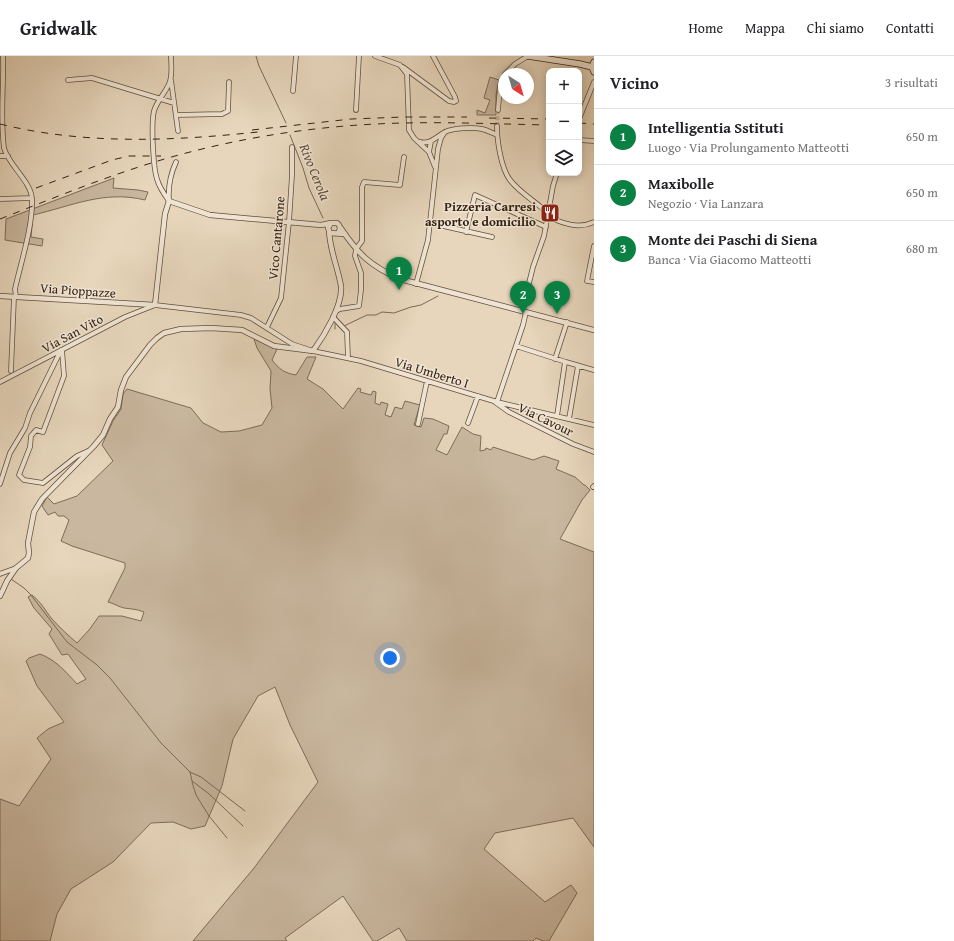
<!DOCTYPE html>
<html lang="it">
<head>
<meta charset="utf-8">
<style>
	:root { --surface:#fff; --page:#f6f6f6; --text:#202124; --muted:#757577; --line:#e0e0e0; --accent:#0b8043 }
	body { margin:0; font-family:"Gentium Book Plus",serif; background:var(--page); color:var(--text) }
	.controls { position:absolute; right:12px; top:12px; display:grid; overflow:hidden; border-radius:8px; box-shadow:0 2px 10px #0003 }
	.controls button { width:36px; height:36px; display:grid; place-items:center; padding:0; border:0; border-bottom:1px solid var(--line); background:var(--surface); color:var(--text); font:20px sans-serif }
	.compass { position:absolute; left:498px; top:12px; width:36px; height:36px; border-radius:50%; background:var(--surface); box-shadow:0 2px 10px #0003; rotate:143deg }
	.you { position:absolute; left:390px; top:602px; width:14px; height:14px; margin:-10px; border:3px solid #fff; border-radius:50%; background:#1a73e8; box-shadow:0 0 0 6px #1a73e833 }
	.badge { display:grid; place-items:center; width:26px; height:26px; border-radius:50%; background:var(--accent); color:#fff; font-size:13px; font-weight:700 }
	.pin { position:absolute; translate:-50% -33px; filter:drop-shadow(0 1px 2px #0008) }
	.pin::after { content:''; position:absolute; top:21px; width:14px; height:12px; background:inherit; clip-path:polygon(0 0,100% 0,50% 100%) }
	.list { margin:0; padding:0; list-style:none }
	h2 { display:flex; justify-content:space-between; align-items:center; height:52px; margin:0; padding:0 16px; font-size:17px }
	h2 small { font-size:13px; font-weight:400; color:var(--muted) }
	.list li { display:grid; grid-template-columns:26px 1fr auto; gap:12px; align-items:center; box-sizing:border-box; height:56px; padding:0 16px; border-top:1px solid var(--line) }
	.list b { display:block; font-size:15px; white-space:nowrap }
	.list p { margin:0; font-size:13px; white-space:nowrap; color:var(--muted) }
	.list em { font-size:13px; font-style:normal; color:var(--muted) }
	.icon { flex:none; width:22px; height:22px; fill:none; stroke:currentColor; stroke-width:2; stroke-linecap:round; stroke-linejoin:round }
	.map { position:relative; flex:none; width:594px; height:885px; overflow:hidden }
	header { display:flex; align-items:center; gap:24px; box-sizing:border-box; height:56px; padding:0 20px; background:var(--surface); border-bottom:1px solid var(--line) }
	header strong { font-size:19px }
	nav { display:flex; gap:22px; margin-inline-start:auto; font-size:14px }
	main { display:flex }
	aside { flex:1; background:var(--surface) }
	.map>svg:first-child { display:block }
	.green { fill:#c9b79f; stroke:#7e6c58 }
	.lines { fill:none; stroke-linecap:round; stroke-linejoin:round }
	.stream { stroke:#7b6855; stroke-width:1 }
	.minor-tunnel { stroke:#c3b29a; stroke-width:4; stroke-dasharray:4 2; stroke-linecap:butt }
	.minor-casing { stroke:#614e3c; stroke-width:5.5 }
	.tertiary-casing { stroke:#614e3c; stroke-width:6 }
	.secondary-casing { stroke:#342112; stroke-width:7 }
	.minor { stroke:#efe4d3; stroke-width:4 }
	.tertiary { stroke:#efe4d3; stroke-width:4.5 }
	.secondary { stroke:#efe4d3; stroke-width:5.5 }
	.rail { stroke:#342112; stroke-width:1; stroke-dasharray:7 7; stroke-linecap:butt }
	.labels { text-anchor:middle; stroke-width:3; stroke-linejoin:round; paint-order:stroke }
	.poi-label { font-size:13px; font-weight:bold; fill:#342112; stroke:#efe4d3; text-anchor:end }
	.street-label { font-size:13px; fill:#342112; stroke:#efe4d3 }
	.water-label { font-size:14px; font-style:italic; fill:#5d4b39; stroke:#efe4d3 }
</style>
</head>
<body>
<header>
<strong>Gridwalk</strong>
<nav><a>Home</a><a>Mappa</a><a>Chi siamo</a><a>Contatti</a></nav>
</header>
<main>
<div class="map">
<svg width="594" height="885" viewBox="0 0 594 885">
	<rect width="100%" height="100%" fill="#e7d6bc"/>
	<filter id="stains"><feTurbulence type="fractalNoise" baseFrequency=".005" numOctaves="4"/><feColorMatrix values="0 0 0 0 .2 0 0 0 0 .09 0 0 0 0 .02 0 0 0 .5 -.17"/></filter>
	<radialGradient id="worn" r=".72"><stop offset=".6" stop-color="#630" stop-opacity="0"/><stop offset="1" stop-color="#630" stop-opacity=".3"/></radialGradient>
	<path class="green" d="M490 21 499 24 496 39V59H477V54L485 57 490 44 484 42Z
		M114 122 113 132 138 134 148 136 145 144C104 134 72 150 33 159L31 181 43 183 42 190 5 184 6 163Z
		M254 283 277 293 272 304C279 313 284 317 296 319L307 301H316L307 323 323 333 343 353 358 332 361 333 360 336 371 339 373 335 376 336 375 347 380 349 381 346 388 348 385 359 391 361 395 351 402 353 405 345 420 349 414 369 421 371 424 362 433 363 449 370 447 378H444L436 394 447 399 462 371 473 378 481 380 480 395 485 394 486 392 491 394 493 391 533 404 544 400 559 405 556 413 575 421 584 429H585L590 434 582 444 560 483 594 496V791L573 762 495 777 484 793 545 846 571 829 577 837 549 885H543L536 882 533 885H407L399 872 377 885H373L343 840 285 882 287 885H193L254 812 318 726 290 669 275 631 258 640 233 683 222 730 205 770 191 773 173 766 151 767 113 806 71 833 57 858 50 885H0V743L19 750 51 703 37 682 48 673 64 666 37 630 26 605 29 602 40 598C56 604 66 616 77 628L86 623 68 598 62 599 49 578 52 573 34 552 28 541 32 539C42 547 44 553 52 563 60 572 68 579 77 587L89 574 99 560H122L141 565 144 556C137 553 131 553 124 552 119 551 113 547 108 546L125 512V507L72 490 61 485 69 464 64 460H58L55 456 48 459 42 450 47 441 54 448 77 440 113 405 102 389 113 365 121 353 123 338 127 333 191 352 203 367 221 376 239 375 262 369 272 352 270 333 271 315 257 292Z"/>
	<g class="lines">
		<path class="stream" d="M256 0 259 10 286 67
			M290 79 303 112 309 132 323 162
			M344 270 367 259H376L382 256 394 257 411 251 421 249 438 240
			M335 273V268
			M11 523 24 532 31 539 67 586 97 609 110 622 161 687 190 716 201 721 245 755
			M190 716 192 725 208 737 243 770
			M192 726 196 739 209 760 227 782"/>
		<path class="minor-tunnel" d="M497 70 498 54"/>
		<defs>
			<path id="minor" d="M3 0C4 30 0 62 4 92 9 110 31 125 32 143 33 170 21 206 15 233L16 241
				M375 0 400 9 407 18 409 74 414 82 429 96 435 111
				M403 11 449 45 454 46 456 45 455 41 433 0
				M505 18 515 8 528 0
				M68 24 92 22 174 47
				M171 24 178 75
				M293 35 296 0
				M356 54 359 0
				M498 54 500 30 504 21
				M176 59 222 58 228 55 229 26
				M579 63 594 26
				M497 70C497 85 501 112 510 124 520 137 536 146 548 157L551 162C565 168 579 173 594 166
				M579 84 594 85
				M420 86C430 89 437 80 445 76 453 72 473 71 482 73 487 74 492 77 497 79
				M429 96 431 85
				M0 100H8
				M0 143 32 142
				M169 144C168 131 171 117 176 106
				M169 145C164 138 159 131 157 123 153 111 151 67 154 55 157 45 165 37 169 28 173 19 171 9 171 0
				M430 167 492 181
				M466 176 475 139 546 171
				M594 190 587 225 594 226
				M416 228 428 184 438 93 441 82 445 76
				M336 255 340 253 359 250 361 234V217L355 200 356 193 362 185V131L364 126 400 129 404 101
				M522 255 533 211 544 180 553 130 557 117
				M333 261 347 276 348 302
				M267 271 281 242 289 166 292 119V91
				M516 290 566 306 594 314
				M62 294 64 320 43 376 36 374 31 380 30 391 19 419 24 424 43 427 77 400 88 395
				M555 303 567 266
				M11 315 14 241
				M0 326 125 261 155 249 241 259 251 262 292 288 313 295 361 305 497 346 594 369
				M495 346 509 356 573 388 594 396
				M497 346 523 269 526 256
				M557 360 565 306
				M569 363 578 310
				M468 367 478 340
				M418 368 427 325
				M0 428 10 397 25 372 30 357 61 294
				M593 431 594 430
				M0 518 16 512"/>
			<path id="tertiary" d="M340 171C358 198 370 210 400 223L594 274
				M338 177C341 173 340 169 337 167H331L328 172 330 177 344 178
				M0 240 155 249 165 158 169 145 210 159 321 169 331 167
				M0 540 7 525 16 512 28 502 29 497 28 487 34 456 42 443 94 390 103 379 110 363 118 351 121 334 126 321 150 289 157 282 164 277 181 273 211 272 242 274 274 290 313 295C324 280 343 249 341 230 338 212 330 195 329 175"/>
			<path id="secondary" d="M528 0 580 8 592 11
				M594 6 592 11 594 16"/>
		</defs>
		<use href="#minor" class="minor-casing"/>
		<use href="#tertiary" class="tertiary-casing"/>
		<use href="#secondary" class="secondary-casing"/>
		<use href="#minor" class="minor"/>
		<use href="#tertiary" class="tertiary"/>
		<use href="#secondary" class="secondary"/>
		<path class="rail" d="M489 62 549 63
			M579 67 594 68
			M0 68C85 89 172 85 258 76
			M252 74 351 63 404 61H467
			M36 132 112 104 129 100H161
			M0 163C64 138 126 112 194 95 253 80 315 71 376 68 434 65 492 68 549 69"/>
	</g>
	<defs>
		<symbol id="restaurant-square" viewBox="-11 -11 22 22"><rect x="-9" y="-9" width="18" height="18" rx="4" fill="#8f2418" stroke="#efe4d3"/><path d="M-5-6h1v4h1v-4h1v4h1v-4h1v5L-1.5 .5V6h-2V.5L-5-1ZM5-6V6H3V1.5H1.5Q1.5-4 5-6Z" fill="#fff"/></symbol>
	</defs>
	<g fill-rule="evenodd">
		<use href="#restaurant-square" x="539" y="146" width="22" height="22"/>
	</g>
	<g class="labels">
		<g class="poi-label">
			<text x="536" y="155">Pizzeria Carresi<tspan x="536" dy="15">asporto e domicilio</tspan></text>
		</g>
		<g class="street-label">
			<text transform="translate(276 182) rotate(-85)" y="5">Vico Cantarone</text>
			<text transform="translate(78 234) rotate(4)" y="5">Via Pioppazze</text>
			<text transform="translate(72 277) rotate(-28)" y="5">Via San Vito</text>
			<text transform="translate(432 316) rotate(17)" y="5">Via Umberto I</text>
			<text transform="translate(546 363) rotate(26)" y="5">Via Cavour</text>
		</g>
		<g class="water-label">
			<text transform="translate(315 116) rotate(68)" y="5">Rivo Cerola</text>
		</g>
	</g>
	<rect width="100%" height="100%" filter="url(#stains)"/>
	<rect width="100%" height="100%" fill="url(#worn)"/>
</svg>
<div class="controls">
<button>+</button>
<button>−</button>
<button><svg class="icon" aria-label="layers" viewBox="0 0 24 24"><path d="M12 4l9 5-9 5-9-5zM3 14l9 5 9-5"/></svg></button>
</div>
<svg class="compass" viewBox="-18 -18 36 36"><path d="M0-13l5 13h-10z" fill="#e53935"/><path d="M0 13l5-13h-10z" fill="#757577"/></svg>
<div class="you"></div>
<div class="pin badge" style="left:399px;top:234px">1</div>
<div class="pin badge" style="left:523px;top:258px">2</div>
<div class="pin badge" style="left:557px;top:258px">3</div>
</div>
<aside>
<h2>Vicino<small>3 risultati</small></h2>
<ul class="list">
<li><span class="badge">1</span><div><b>Intelligentia Sstituti</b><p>Luogo · Via Prolungamento Matteotti</p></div><em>650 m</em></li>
<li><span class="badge">2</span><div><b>Maxibolle</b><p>Negozio · Via Lanzara</p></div><em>650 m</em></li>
<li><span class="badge">3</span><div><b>Monte dei Paschi di Siena</b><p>Banca · Via Giacomo Matteotti</p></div><em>680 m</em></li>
</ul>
</aside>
</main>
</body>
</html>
